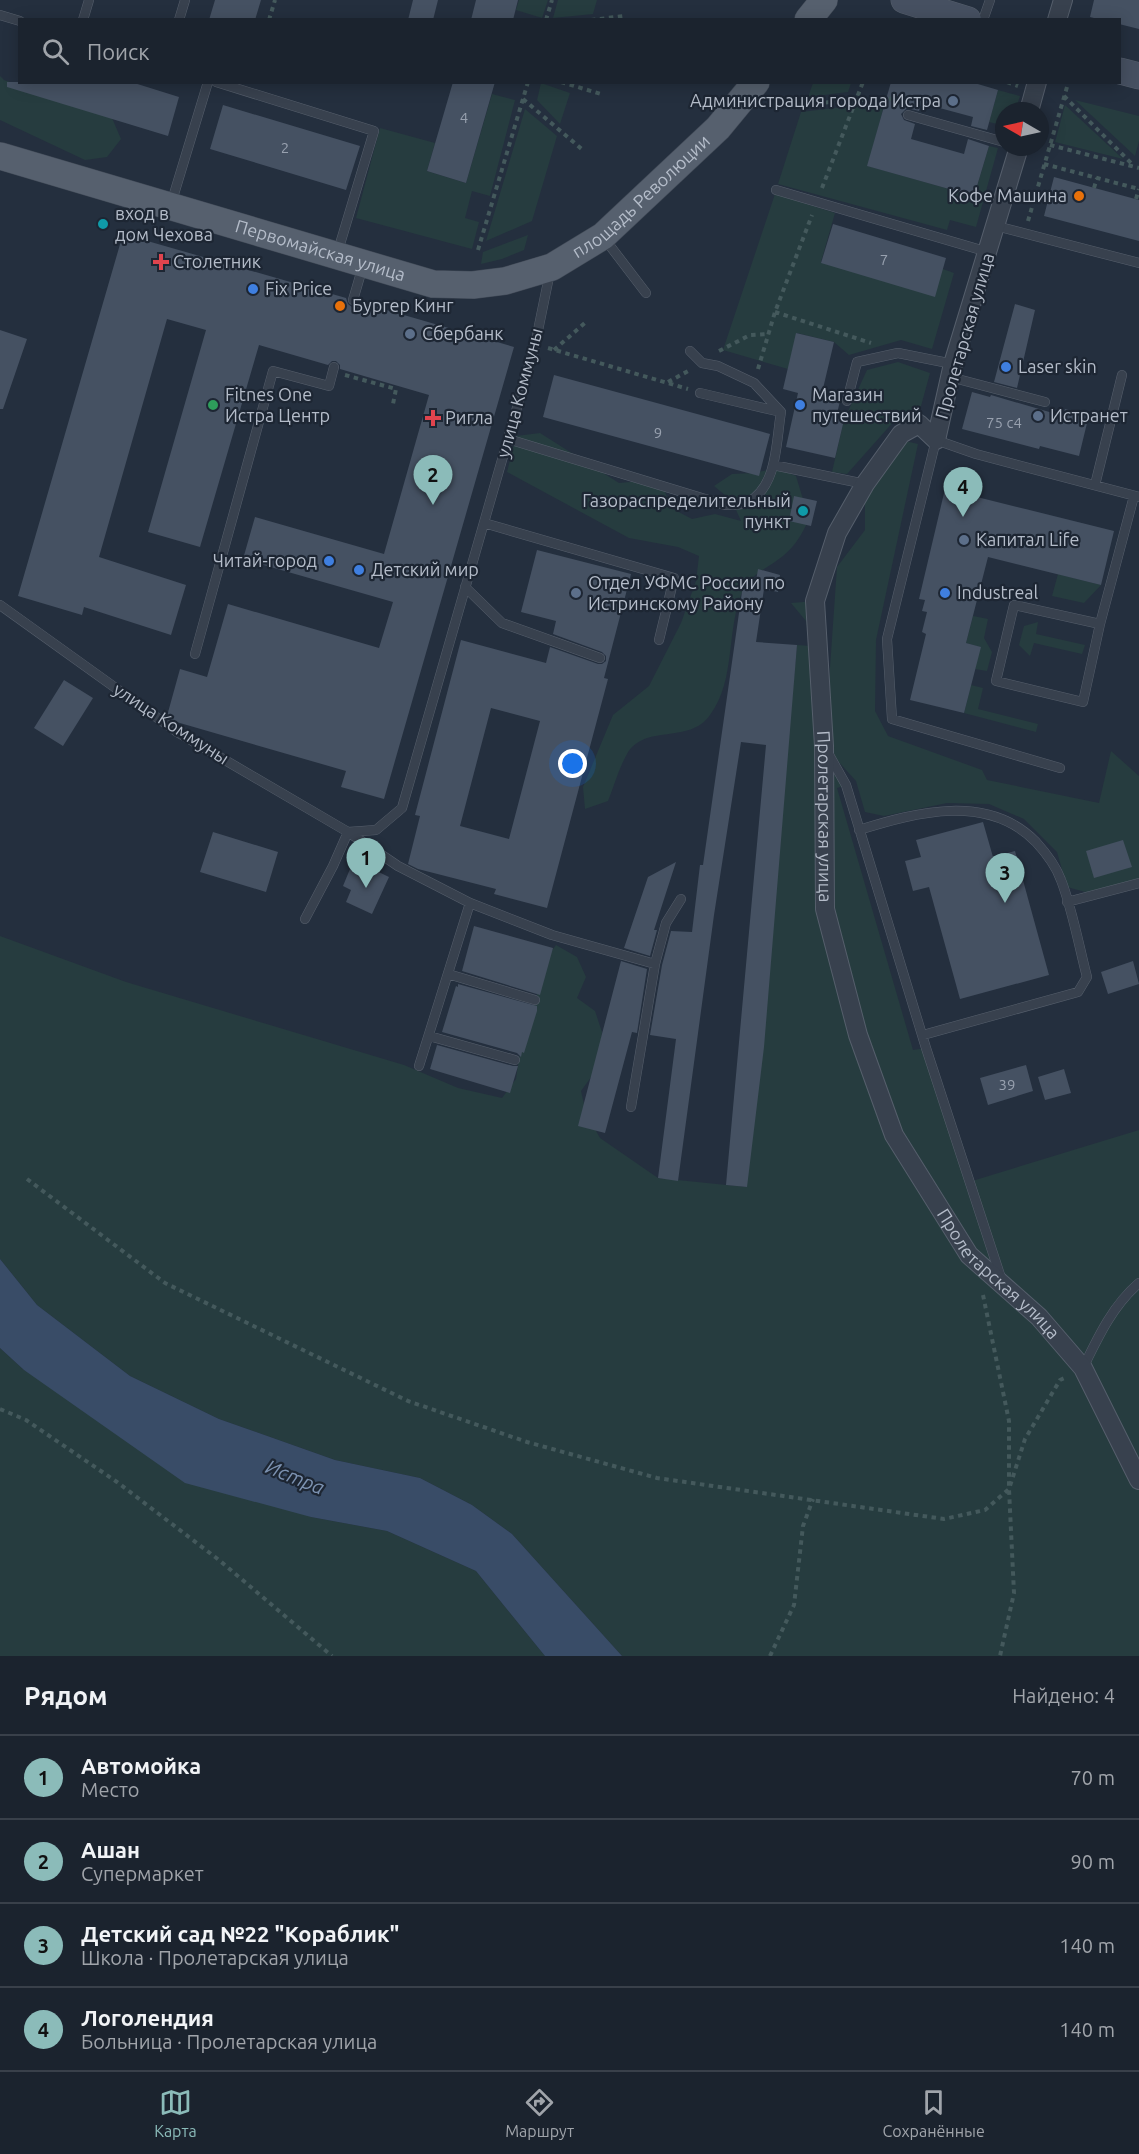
<!DOCTYPE html>
<html lang="ru">
<head>
<meta charset="utf-8">
<style>
	:root { --surface:#1b232e; --page:#242b36; --text:#f1f3f6; --muted:#a0a4aa; --line:#39404a; --accent:#8bbbb9 }
	body { margin:0; font-family:Ubuntu,sans-serif; background:var(--page); color:var(--text) }
	.compass { position:absolute; left:995px; top:102px; width:54px; height:54px; border-radius:50%; background:var(--surface); box-shadow:0 3px 15px #0003; rotate:279deg }
	.you { position:absolute; left:573px; top:764px; width:21px; height:21px; margin:-15px; border:4px solid #fff; border-radius:50%; background:#1a73e8; box-shadow:0 0 0 9px #1a73e833 }
	.badge { display:grid; place-items:center; width:39px; height:39px; border-radius:50%; background:var(--accent); color:#111; font-size:20px; font-weight:700 }
	.pin { position:absolute; translate:-50% -50px; filter:drop-shadow(0 2px 3px #0008) }
	.pin::after { content:''; position:absolute; top:32px; width:21px; height:18px; background:inherit; clip-path:polygon(0 0,100% 0,50% 100%) }
	.list { margin:0; padding:0; list-style:none }
	h2 { display:flex; justify-content:space-between; align-items:center; height:78px; margin:0; padding:0 24px; font-size:26px }
	h2 small { font-size:20px; font-weight:400; color:var(--muted) }
	.list li { display:grid; grid-template-columns:39px 1fr auto; gap:18px; align-items:center; box-sizing:border-box; height:84px; padding:0 24px; border-top:2px solid var(--line) }
	.list b { display:block; font-size:22px; white-space:nowrap }
	.list p { margin:0; font-size:20px; white-space:nowrap; color:var(--muted) }
	.list em { font-size:20px; font-style:normal; color:var(--muted) }
	.icon { flex:none; width:33px; height:33px; fill:none; stroke:currentColor; stroke-width:2; stroke-linecap:round; stroke-linejoin:round }
	.map { position:relative; flex:none; width:1139px; height:1656px; overflow:hidden }
	.search { position:absolute; background:var(--surface); box-shadow:0 3px 15px #0003; left:18px; right:18px; top:18px; height:66px; display:flex; align-items:center; gap:15px; box-sizing:border-box; padding:0 21px; border-radius:0px; color:var(--muted); font-size:22px }
	.sheet { height:414px; background:var(--surface) }
	nav { display:flex; justify-content:space-around; align-items:center; box-sizing:border-box; height:84px; border-top:2px solid var(--line); background:var(--surface); font-size:16px; color:var(--muted) }
	nav a { display:grid; justify-items:center; gap:3px }
	nav .on { color:var(--accent) }
	.map>svg:first-child { display:block }
	.green { fill:#263c3f }
	.water { fill:#394c67 }
	.building { fill:#455162; fill-rule:evenodd }
	.lines { fill:none; stroke-linecap:round; stroke-linejoin:round }
	.lane-casing { stroke:#565f6c; stroke-width:10 }
	.street-casing { stroke:#565f6c; stroke-width:20 }
	.secondary-casing { stroke:#565f6c; stroke-width:27 }
	.primary-casing { stroke:#414a57; stroke-width:28 }
	.path { stroke:#44595c; stroke-width:4; stroke-dasharray:4.5 4.5; stroke-linecap:butt }
	.lane { stroke:#38414e; stroke-width:9 }
	.street { stroke:#38414e; stroke-width:18 }
	.secondary { stroke:#465061; stroke-width:26 }
	.primary { stroke:#56606e; stroke-width:27 }
	.service-dot { fill:#5c6f8a; stroke:#1d2633; stroke-width:2 }
	.food-dot { fill:#e8710a; stroke:#1d2633; stroke-width:2 }
	.culture-dot { fill:#0f9aa8; stroke:#1d2633; stroke-width:2 }
	.health-dot { fill:#e0444e; stroke:#1d2633; stroke-width:2 }
	.shop-dot { fill:#3f7fe0; stroke:#1d2633; stroke-width:2 }
	.leisure-dot { fill:#2e9e5b; stroke:#1d2633; stroke-width:2 }
	.labels { text-anchor:middle; stroke-width:4.5; stroke-linejoin:round; paint-order:stroke }
	.number-label { font-size:15px; fill:#98a1af }
	.poi-label { font-size:18px; fill:#b4bcc9; stroke:#1d2633; text-anchor:start }
	.street-label { font-size:18px; fill:#b4bcc9; stroke:#1d2633 }
	.water-label { font-size:20px; font-style:italic; fill:#7c92b1; stroke:#1d2633 }
</style>
</head>
<body>
<div class="map">
<svg width="1139" height="1656" viewBox="0 0 1139 1656">
	<rect width="100%" height="100%" fill="#242f3e"/>
	<path class="green" d="M519 0H548L542 18 516 10Z
		M558 0H597L593 14 553 18Z
		M0 76 4 80 112 118 121 139 107 157 85 160 0 120Z
		M541 83 570 93 560 124 537 100Z
		M813 83V82L851 83 848 92 808 97Z
		M998 90 1020 96 1015 111H1004V123L1001 125 989 122Z
		M492 94 515 100 490 196 472 191 465 218 479 222 472 249 356 218 380 128 435 143 427 171 466 183Z
		M1075 100 1139 116V141L1135 156Z
		M885 102 868 166 974 196 989 146 998 148 976 227 950 220 947 230 778 184 801 112Z
		M1065 105 1123 159 1055 142Z
		M525 109 557 136 532 221 486 241Z
		M775 194 835 213 821 262 943 269 954 273 932 349 901 340 849 355 834 342 797 333 788 369 723 350Z
		M528 235 524 250 502 259 481 264 483 252Z
		M898 362 930 373 921 406 895 420 847 474 832 472 844 420 867 370Z
		M540 433 619 483 641 481 663 486 671 508 692 519 715 514 741 521 732 501 714 486 732 474 754 473 776 468 796 476 809 519C802 534 796 545 783 556 771 566 751 574 744 588 725 628 737 679 710 715 689 745 645 723 627 754 619 768 614 786 608 801L585 809 583 787 613 715 649 686 681 623 696 581 699 556 678 547 629 538 507 472 516 436Z
		M901 440 918 444 876 640 875 711 888 736 982 770 987 780 1099 803 1111 751 1139 776V879L1089 893 1067 887 1057 852 1024 819 989 804 947 803 884 816 865 812 856 781 827 749 846 785 837 788 913 1050 926 1048 969 1182 1139 1130V1656H622L512 1534 472 1505 420 1478 335 1460 219 1419 130 1376 37 1305 0 1259V936L126 982 404 1065 458 1088 502 1098 516 1079 519 1058 539 987 542 964 556 945 577 957 586 977 577 998 595 1011 602 1032 600 1053 594 1073 581 1091 586 1113 600 1138 658 1178 746 1187 797 645 811 646 806 621 791 603 815 601 825 739 837 567 865 530V484Z
		M1058 574 1101 585 1084 603 1052 596Z
		M973 616 988 619 984 638 992 652 987 671 975 669 980 647 966 643Z
		M1038 622 1036 634 1085 645 1082 654 1034 643 1030 656 1019 645 1024 626Z
		M971 685 983 688 978 709 1038 724 1036 732 964 713Z
		M0 1348 24 1370 311 1517 387 1531 476 1571 545 1656H0Z"/>
	<path class="water" d="M0 1259 37 1305 130 1376 219 1419 335 1460 420 1478 472 1505 512 1534 622 1656H545L476 1571 387 1531 311 1517 185 1483 24 1370 0 1348Z"/>
	<path class="building" d="M215 0H261L255 20H209Z
		M413 0H438L433 20H408Z
		M476 0H518L513 20H471Z
		M1094 0H1139V29L1119 24V20H1102L1090 17Z
		M7 82H131L179 97 168 136 7 87Z
		M453 82H495L466 183 427 171Z
		M891 82H971L998 90 987 130 971 126 973 117 921 103 919 111 907 108 901 114 904 120 915 124 911 139 964 154 968 139 989 146 974 196 867 166Z
		M223 105 360 146 346 190 210 149Z
		M1054 177 1139 200V241L1044 216Z
		M833 224 946 258 935 297 821 263Z
		M123 234 346 298 348 304 352 307 357 305 359 302 514 347 384 799 341 787 346 771 173 721 167 716 180 669 207 677 228 604 379 648 393 602 243 559 255 517 384 554 429 395 340 369V365L336 361H332L328 365 259 345 200 547 148 532 206 330 167 319 99 557 186 585 171 635 84 607 82 615 18 596Z
		M1015 304 1035 310 1017 388 994 382Z
		M0 330 27 339 3 409H0Z
		M796 333 834 342 821 397 840 401 836 418 844 420 835 458 786 447 798 393 783 389Z
		M554 375 770 434 759 476 543 417Z
		M972 392 990 397 991 395 1063 416 1065 409 1089 415 1079 456 1040 446 1039 449 962 429Z
		M945 489 1114 531 1101 585 988 557 966 643 981 647 964 713 910 700 926 634 922 632 927 612 922 611 925 600 919 599Z
		M794 496 817 501 811 526 789 521Z
		M537 550 631 574 604 678 608 679 547 908 494 894 496 889 418 869 408 864 420 816 415 815 461 640 546 663 550 647 598 664H602L606 661V656L602 652 553 634 556 621 521 612ZM491 708 540 721 509 839 460 826Z
		M758 569 780 575 778 592 764 589 756 642 797 645 764 1047 747 1187 726 1185 766 745 741 742 714 915 678 1181 658 1178 676 1039 650 1035 662 965 671 931 692 932 700 865H703L743 585 755 587Z
		M64 680 93 698 63 746 34 728Z
		M983 822 993 857 1015 851 1049 975 960 999 929 887 913 891 905 861 921 857 916 840Z
		M213 832 278 852 266 892 200 872Z
		M1123 840 1132 867 1094 878 1086 851Z
		M676 862 654 930H657L650 956 624 948 648 877Z
		M362 864 389 877 372 914 346 902 351 890 343 886 350 869 359 873Z
		M474 926 553 948 540 995 462 971Z
		M621 961 647 969 637 1033 632 1032 605 1133 578 1126Z
		M1133 961 1139 984 1108 994 1101 972Z
		M458 984 537 1006V1011L524 1053 522 1052 521 1057 517 1053 442 1032 456 986 458 987Z
		M437 1045 513 1066H518L510 1093 430 1069Z
		M1026 1065 1033 1091 988 1105 980 1078Z
		M1064 1069 1071 1093 1045 1100 1038 1077Z"/>
	<g class="lines">
		<defs>
			<path id="lane" d="M0 15 20 21
				M83 20 89 0
				M179 20 185 0
				M983 20 990 0
				M216 82 374 131 337 254
				M908 115 1004 142
				M776 190 988 252
				M171 204 208 82
				M996 226 1139 263
				M604 238 646 293
				M353 300 363 266
				M950 377 1045 402
				M700 393 781 412
				M847 401 857 362 898 353 953 364
				M508 439 725 505C732 504 742 506 748 502 778 486 776 441 781 412L754 383 718 366 702 363 690 351
				M773 465 865 484
				M1095 485 1122 375
				M484 523 674 578 659 640
				M465 587 502 623 600 658
				M0 605 177 732 348 832 398 866 470 903 552 935 655 964 666 923 681 899
				M1100 624 1014 605 996 681 1083 702 1100 624 1134 496
				M195 654 273 371 329 386 334 367
				M828 753 846 785 926 1048 1001 1278
				M1060 768 892 719 887 639 936 440 976 454 1139 497
				M859 830C917 812 988 793 1036 842 1046 853 1056 866 1061 880 1072 908 1079 946 1087 977L1078 992 923 1035
				M1067 902 1139 883
				M305 919 333 866 348 832 376 830 402 808 535 345 550 272
				M448 974 535 1000
				M429 1036 515 1060
				M419 1066 470 903
				M631 1107 655 964
				M1083 1368C1098 1337 1113 1305 1139 1283"/>
			<g id="street">
				<path d="M1057 20 1063 0"/>
				<path d="M1029 111 1037 82"/>
				<path id="s1" d="M1019 147 953 364 936 440 919 424 901 434 865 484 837 533 815 601 824 746 825 909 858 1035 894 1135 969 1255 1039 1317 1083 1368 1139 1480"/>
			</g>
			<path id="secondary" d="M904 0 968 20
				M1120 71 1139 76"/>
			<g id="primary">
				<path d="M808 20 824 0"/>
				<path id="s2" d="M0 156 433 284 473 285 505 281 552 267 603 236 718 128 756 82"/>
			</g>
		</defs>
		<use href="#lane" class="lane-casing"/>
		<use href="#street" class="street-casing"/>
		<use href="#secondary" class="secondary-casing"/>
		<use href="#primary" class="primary-casing"/>
		<path class="path" d="M269 20 275 0
			M546 20 552 0
			M591 20 624 16
			M561 82 601 94
			M1007 82 1018 86
			M1064 96 1134 166
			M523 99 584 151
			M790 105 887 98 902 102
			M1050 145 1139 168
			M1044 164 1139 189
			M822 188 863 82
			M1094 188 1097 178
			M1136 199 1139 189
			M1028 221 1067 87
			M478 250 528 82
			M775 312 871 343
			M548 348 688 389
			M554 350 586 322
			M719 351 750 335 768 334
			M758 369 775 312 812 215
			M345 375 396 389 393 404
			M668 382 690 370
			M27 1179 165 1283 408 1401 527 1442 657 1478 944 1519 985 1510 1009 1489 1025 1439 1060 1380 1067 1377
			M983 1295 1009 1421V1489L1014 1593 1000 1656
			M0 1409 26 1420 117 1482 219 1560 332 1656
			M770 1656 794 1605 803 1526 813 1499"/>
		<use href="#lane" class="lane"/>
		<use href="#street" class="street"/>
		<use href="#secondary" class="secondary"/>
		<use href="#primary" class="primary"/>
	</g>
	<g class="service-dot">
		<circle cx="953" cy="101" r="6"/>
		<circle cx="410" cy="334" r="6"/>
		<circle cx="1038" cy="416" r="6"/>
		<circle cx="964" cy="540" r="6"/>
		<circle cx="576" cy="593" r="6"/>
	</g>
	<g class="food-dot">
		<circle cx="1079" cy="196" r="6"/>
		<circle cx="340" cy="306" r="6"/>
	</g>
	<g class="culture-dot">
		<circle cx="103" cy="224" r="6"/>
		<circle cx="803" cy="511" r="6"/>
	</g>
	<g class="health-dot">
		<path d="M158 253h6v6h6v6h-6v6h-6v-6h-6v-6h6z"/>
		<path d="M430 409h6v6h6v6h-6v6h-6v-6h-6v-6h6z"/>
	</g>
	<g class="shop-dot">
		<circle cx="253" cy="289" r="6"/>
		<circle cx="1006" cy="367" r="6"/>
		<circle cx="800" cy="405" r="6"/>
		<circle cx="329" cy="561" r="6"/>
		<circle cx="359" cy="570" r="6"/>
		<circle cx="945" cy="593" r="6"/>
	</g>
	<circle class="leisure-dot" cx="213" cy="405" r="6"/>
	<g class="labels">
		<g class="number-label">
			<text x="464" y="123">4</text>
			<text x="285" y="153">2</text>
			<text x="884" y="265">7</text>
			<text x="1004" y="428">75 с4</text>
			<text x="658" y="438">9</text>
			<text x="1007" y="1090">39</text>
		</g>
		<g class="poi-label">
			<text x="941" y="107" text-anchor="end">Администрация города Истра</text>
			<text x="1067" y="202" text-anchor="end">Кофе Машина</text>
			<text x="115" y="220">вход в<tspan x="115" dy="21">дом Чехова</tspan></text>
			<text x="173" y="268">Столетник</text>
			<text x="265" y="295">Fix Price</text>
			<text x="352" y="312">Бургер Кинг</text>
			<text x="422" y="340">Сбербанк</text>
			<text x="1018" y="373">Laser skin</text>
			<text x="225" y="401">Fitnes One<tspan x="225" dy="21">Истра Центр</tspan></text>
			<text x="812" y="401">Магазин<tspan x="812" dy="21">путешествий</tspan></text>
			<text x="1050" y="422">Истранет</text>
			<text x="445" y="424">Ригла</text>
			<text x="791" y="507" text-anchor="end">Газораспределительный<tspan x="791" dy="21">пункт</tspan></text>
			<text x="976" y="546">Капитал Life</text>
			<text x="317" y="567" text-anchor="end">Читай-город</text>
			<text x="371" y="576">Детский мир</text>
			<text x="588" y="589">Отдел УФМС России по<tspan x="588" dy="21">Истринскому Району</tspan></text>
			<text x="957" y="599">Industreal</text>
		</g>
		<g class="street-label">
			<text dy="6" stroke="none"><textPath href="#s2" startOffset="687">площадь Революции</textPath></text>
			<text dy="6" stroke="none"><textPath href="#s2" startOffset="334">Первомайская улица</textPath></text>
			<text transform="translate(965 336) rotate(-74)" y="6">Пролетарская улица</text>
			<text transform="translate(520 393) rotate(-75)" y="6">улица Коммуны</text>
			<text transform="translate(171 724) rotate(33)" y="6">улица Коммуны</text>
			<text dy="6" stroke="none"><textPath href="#s1" startOffset="754">Пролетарская улица</textPath></text>
			<text dy="6" stroke="none"><textPath href="#s1" startOffset="1258">Пролетарская улица</textPath></text>
		</g>
		<g class="water-label">
			<text transform="translate(295 1477) rotate(22)" y="7">Истра</text>
		</g>
	</g>
</svg>
<svg class="compass" viewBox="-18 -18 36 36"><path d="M0-13l5 13h-10z" fill="#e53935"/><path d="M0 13l5-13h-10z" fill="#a0a4aa"/></svg>
<div class="you"></div>
<div class="pin badge" style="left:366px;top:888px">1</div>
<div class="pin badge" style="left:433px;top:505px">2</div>
<div class="pin badge" style="left:1005px;top:903px">3</div>
<div class="pin badge" style="left:963px;top:517px">4</div>
<div class="search"><svg class="icon" aria-label="search" viewBox="0 0 24 24"><circle cx="10" cy="10" r="6"/><path d="M15 15l6 6"/></svg>Поиск</div>
</div>
<section class="sheet">
<h2>Рядом<small>Найдено: 4</small></h2>
<ul class="list">
<li><span class="badge">1</span><div><b>Автомойка</b><p>Место</p></div><em>70 m</em></li>
<li><span class="badge">2</span><div><b>Ашан</b><p>Супермаркет</p></div><em>90 m</em></li>
<li><span class="badge">3</span><div><b>Детский сад №22 &quot;Кораблик&quot;</b><p>Школа · Пролетарская улица</p></div><em>140 m</em></li>
<li><span class="badge">4</span><div><b>Логолендия</b><p>Больница · Пролетарская улица</p></div><em>140 m</em></li>
</ul>
</section>
<nav>
<a class="on"><svg class="icon" aria-label="map" viewBox="0 0 24 24"><path d="M3 6l6-2 6 2 6-2v14l-6 2-6-2-6 2zM9 4v14M15 6v14"/></svg>Карта</a>
<a><svg class="icon" aria-label="directions" viewBox="0 0 24 24"><path d="M12 3l9 9-9 9-9-9zM9 14v-3h6M13 9l2 2-2 2"/></svg>Маршрут</a>
<a><svg class="icon" aria-label="saved" viewBox="0 0 24 24"><path d="M7 4h10v16l-5-4-5 4z"/></svg>Сохранённые</a>
</nav>
</body>
</html>
